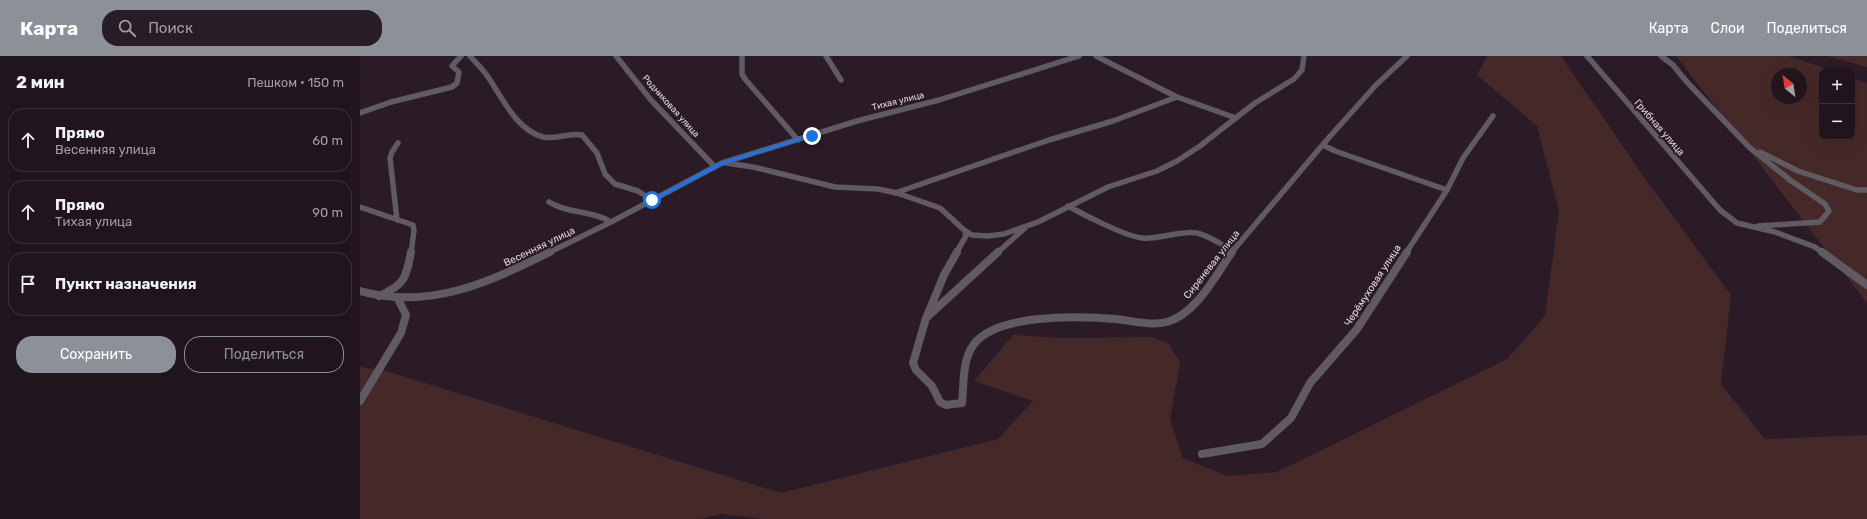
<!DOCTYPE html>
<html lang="ru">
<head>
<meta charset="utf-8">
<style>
	:root { --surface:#20141d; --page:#281d26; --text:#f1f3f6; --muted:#a29ea4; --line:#3d333b; --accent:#8c9099 }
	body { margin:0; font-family:Rubik,sans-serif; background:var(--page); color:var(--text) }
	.controls { position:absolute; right:12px; top:12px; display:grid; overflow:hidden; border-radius:8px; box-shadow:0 4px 16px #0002 }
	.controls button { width:36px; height:36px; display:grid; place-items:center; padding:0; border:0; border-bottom:1px solid var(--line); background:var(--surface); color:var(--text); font:20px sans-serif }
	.compass { position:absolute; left:1411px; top:12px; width:36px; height:36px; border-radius:50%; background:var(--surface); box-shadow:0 4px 16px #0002; rotate:330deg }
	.stop { position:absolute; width:12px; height:12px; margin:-9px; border:3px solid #1a73e8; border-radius:50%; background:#fff }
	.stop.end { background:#1a73e8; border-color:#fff; box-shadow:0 1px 4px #0008 }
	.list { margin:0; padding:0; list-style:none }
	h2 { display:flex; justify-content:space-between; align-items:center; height:52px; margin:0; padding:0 16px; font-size:17px }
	h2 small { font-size:13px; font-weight:400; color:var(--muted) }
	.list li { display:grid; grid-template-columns:26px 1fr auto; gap:12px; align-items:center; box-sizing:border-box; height:64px; margin:0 8px 8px; padding:0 8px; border:1px solid var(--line); border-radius:16px }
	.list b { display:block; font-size:15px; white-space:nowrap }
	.list p { margin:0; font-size:13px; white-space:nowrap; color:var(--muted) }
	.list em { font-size:13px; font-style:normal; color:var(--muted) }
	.actions { display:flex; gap:8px; padding:12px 16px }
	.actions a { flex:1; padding:9px 0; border:1px solid var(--accent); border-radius:16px; text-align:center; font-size:14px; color:var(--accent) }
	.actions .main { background:var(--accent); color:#fff }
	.icon { flex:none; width:22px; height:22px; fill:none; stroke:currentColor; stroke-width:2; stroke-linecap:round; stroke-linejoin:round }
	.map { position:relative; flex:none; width:1507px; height:463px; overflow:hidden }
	header { display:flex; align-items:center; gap:24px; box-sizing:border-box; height:56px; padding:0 20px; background:var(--accent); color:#fff }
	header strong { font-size:19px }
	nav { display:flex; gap:22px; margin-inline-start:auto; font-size:14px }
	.search { width:280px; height:36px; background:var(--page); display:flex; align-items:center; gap:10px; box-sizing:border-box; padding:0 14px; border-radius:16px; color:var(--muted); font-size:15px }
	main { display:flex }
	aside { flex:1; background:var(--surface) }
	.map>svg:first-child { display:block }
	.green { fill:#452928; fill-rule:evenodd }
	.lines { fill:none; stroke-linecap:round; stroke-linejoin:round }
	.street-far1 { stroke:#605b63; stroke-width:5.5 }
	.street { stroke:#605b63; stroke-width:8 }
	.route { fill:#1a73e8 }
	.labels { text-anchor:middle; stroke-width:4; stroke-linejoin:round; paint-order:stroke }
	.far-street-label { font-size:9px; fill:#e2d7df; stroke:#2b1b27 }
	.street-label { font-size:10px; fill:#e2d7df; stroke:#2b1b27 }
</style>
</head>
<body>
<header>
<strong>Карта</strong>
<div class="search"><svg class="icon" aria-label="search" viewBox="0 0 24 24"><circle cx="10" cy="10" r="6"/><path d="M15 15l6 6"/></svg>Поиск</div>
<nav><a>Карта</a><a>Слои</a><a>Поделиться</a></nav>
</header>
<main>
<aside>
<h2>2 мин<small>Пешком · 150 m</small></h2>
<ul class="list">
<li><svg class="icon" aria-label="ahead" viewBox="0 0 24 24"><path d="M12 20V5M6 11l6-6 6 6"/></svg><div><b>Прямо</b><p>Весенняя улица</p></div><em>60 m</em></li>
<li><svg class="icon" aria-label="ahead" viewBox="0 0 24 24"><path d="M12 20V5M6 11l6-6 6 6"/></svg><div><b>Прямо</b><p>Тихая улица</p></div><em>90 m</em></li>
<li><svg class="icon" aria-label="arrive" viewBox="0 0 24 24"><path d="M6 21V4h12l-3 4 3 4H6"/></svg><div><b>Пункт назначения</b></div></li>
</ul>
<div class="actions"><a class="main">Сохранить</a><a>Поделиться</a></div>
</aside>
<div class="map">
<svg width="1507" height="463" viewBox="0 0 1507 463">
	<rect width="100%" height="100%" fill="#2b1b27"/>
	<path class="green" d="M1127 0H1201L1284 121 1371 239 1361 328 1405 383 1507 379V463H405L361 458 340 463H0V311L26 315 421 437 638 383 673 345 614 325 653 279 705 282 791 281 809 288 820 307 810 363 823 402 867 420 917 416 1147 303 1185 260 1199 155 1177 70 1117 19Z
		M1316 0H1429L1473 15H1462V81H1492V22L1507 27V247ZM1417 18H1441V42H1417Z
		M1467 0H1507V11Z"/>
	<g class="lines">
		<path class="street-far1" d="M110 0C116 7 123 13 128 21 142 41 156 74 183 81 196 84 209 76 222 79L237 97 245 118 255 128 278 135 292 144
			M256 0 291 44 354 110
			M382 0V18L385 23 438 84
			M466 0 481 24
			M736 0 817 41 876 62
			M1227 0 1360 154 1377 167 1415 176 1455 191 1463 197
			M1301 0 1313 9 1326 25 1389 91 1430 124 1465 148 1469 155 1460 166 1398 170
			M0 57 31 46 92 31 97 27 99 16 92 10 101 0
			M965 86V90L975 95 1087 134
			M1400 96 1438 115 1497 134H1507
			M366 107 393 111 475 131 518 133 537 137 580 152 603 173 612 179 628 180 644 178 678 166 748 131 797 115 817 105 840 90 895 47 934 23 942 14 944 0
			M535 137 689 84 753 65 817 41
			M189 146C208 158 232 154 251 166
			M708 150C724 159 765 180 782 182 799 184 821 174 837 177 850 180 862 189 873 195
			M0 151 53 169 54 175 51 197
			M37 164 30 102 32 96 38 87
			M188 197 251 166 362 107 497 65 579 44 719 0
			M596 197 606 180 605 175
			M637 197 666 171
			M871 197 965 86 1016 29 1047 0
			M1046 197 1087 134 1103 102 1133 60"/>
		<path class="street" d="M638 196 566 262 553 307 556 314 572 330 580 346 586 349 602 347C604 328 602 304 614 288 638 257 721 260 756 263 772 265 792 270 807 266 836 258 856 219 872 196
			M1462 196 1507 229
			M0 235C71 254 127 227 190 196
			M19 240C44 229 46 223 51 196
			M567 260 584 219 597 196
			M0 345 41 277 46 259 37 241
			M842 398 902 388 931 362 950 327 997 273 1047 196"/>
	</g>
	<path class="route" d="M450 78 455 80 364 108 294 145 289 144 360 106Z"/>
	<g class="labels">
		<g class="far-street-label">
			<text transform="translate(538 45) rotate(-14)" y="3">Тихая улица</text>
			<text transform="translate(311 50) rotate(48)" y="3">Родниковая улица</text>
		</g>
		<g class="street-label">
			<text transform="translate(1300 71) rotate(49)" y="4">Грибная улица</text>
			<text transform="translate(179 190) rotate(-26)" y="4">Весенняя улица</text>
			<text transform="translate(851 208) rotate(-52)" y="4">Сиреневая улица</text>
			<text transform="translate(1012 229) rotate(-57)" y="4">Черёмуховая улица</text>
		</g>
	</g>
</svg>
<div class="controls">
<button>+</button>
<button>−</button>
</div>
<svg class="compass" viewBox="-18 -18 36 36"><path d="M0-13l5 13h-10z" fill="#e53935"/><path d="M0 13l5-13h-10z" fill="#a29ea4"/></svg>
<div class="stop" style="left:292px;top:144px"></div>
<div class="stop end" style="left:452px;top:80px"></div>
</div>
</main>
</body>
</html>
